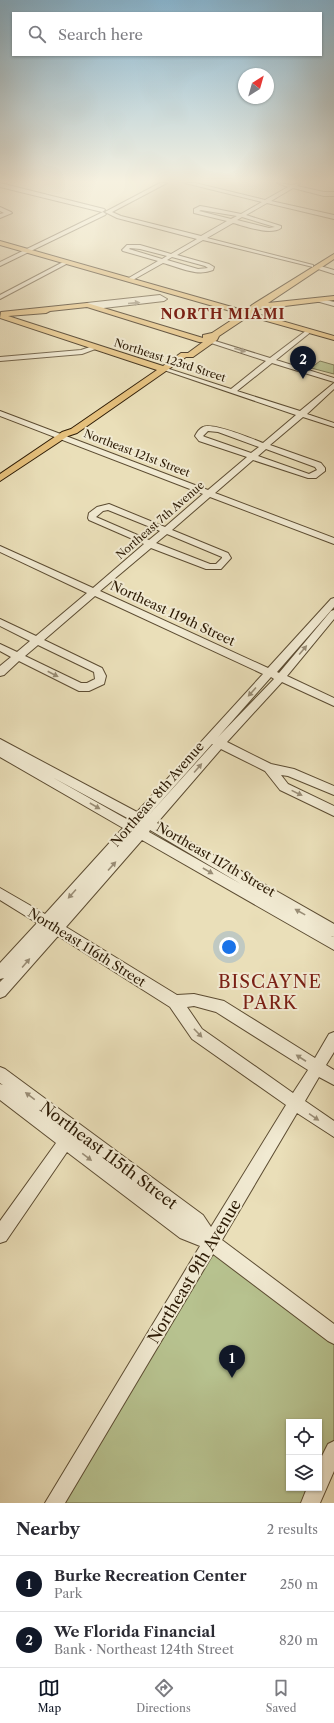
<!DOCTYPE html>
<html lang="en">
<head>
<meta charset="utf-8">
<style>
	:root { --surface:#fff; --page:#f2f2f3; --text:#2b2b33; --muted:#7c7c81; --line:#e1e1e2; --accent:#111827 }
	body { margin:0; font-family:"Libre Caslon Text",serif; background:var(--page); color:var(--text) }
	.controls { position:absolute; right:12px; bottom:12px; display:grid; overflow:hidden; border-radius:0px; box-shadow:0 1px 3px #0004 }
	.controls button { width:36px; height:36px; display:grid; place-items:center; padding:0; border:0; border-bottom:1px solid var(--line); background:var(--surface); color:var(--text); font:20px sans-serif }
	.compass { position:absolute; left:238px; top:68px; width:36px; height:36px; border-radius:50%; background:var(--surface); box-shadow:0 1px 3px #0004; rotate:37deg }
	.you { position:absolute; left:229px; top:947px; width:14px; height:14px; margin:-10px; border:3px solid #fff; border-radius:50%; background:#1a73e8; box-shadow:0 0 0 6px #1a73e833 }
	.badge { display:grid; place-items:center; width:26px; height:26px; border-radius:50%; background:var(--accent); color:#fff; font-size:13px; font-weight:700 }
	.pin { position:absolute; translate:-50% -33px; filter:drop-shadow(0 1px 2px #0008) }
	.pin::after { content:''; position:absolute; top:21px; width:14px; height:12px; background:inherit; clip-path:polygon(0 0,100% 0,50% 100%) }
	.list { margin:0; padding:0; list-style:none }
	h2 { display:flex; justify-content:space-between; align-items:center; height:52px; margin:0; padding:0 16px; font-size:17px }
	h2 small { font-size:13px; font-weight:400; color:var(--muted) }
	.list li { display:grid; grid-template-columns:26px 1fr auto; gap:12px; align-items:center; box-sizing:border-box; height:56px; padding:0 16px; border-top:1px solid var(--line) }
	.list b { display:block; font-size:15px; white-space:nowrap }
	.list p { margin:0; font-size:13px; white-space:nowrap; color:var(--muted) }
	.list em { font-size:13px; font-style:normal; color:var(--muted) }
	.icon { flex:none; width:22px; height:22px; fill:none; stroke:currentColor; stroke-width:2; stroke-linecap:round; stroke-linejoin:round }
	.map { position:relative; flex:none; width:334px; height:1503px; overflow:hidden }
	.search { position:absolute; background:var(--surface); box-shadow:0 1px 3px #0004; left:12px; right:12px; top:12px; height:44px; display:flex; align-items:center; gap:10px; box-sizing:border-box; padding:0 14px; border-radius:0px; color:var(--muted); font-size:15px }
	.sheet { height:164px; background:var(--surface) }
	nav { display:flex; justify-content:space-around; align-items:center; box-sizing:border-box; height:56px; border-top:1px solid var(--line); background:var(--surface); font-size:11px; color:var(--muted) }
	nav a { display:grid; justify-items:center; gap:2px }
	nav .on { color:var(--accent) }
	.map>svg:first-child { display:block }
	.green { fill:#b7c28f; stroke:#726e4a }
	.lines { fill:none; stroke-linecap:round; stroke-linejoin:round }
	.minor-casing { stroke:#5c4c32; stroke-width:2 }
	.major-casing { stroke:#2d1b05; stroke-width:2 }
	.minor { fill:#f1ead2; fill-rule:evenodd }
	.major { fill:#e5c07c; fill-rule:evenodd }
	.oneway { fill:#998d76 }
	.labels { text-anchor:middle; stroke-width:4; stroke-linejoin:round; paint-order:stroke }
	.far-street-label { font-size:11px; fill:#2d1b05; stroke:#f1ead2 }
	.street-label { font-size:13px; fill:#2d1b05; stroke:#f1ead2 }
	.far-district-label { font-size:14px; font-weight:bold; letter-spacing:1px; fill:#7a1f14; stroke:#f1ead2 }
	.near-street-label { font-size:16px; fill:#2d1b05; stroke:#f1ead2 }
	.near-quarter-label { font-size:18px; letter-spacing:1px; fill:#7a1f14; stroke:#f1ead2 }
</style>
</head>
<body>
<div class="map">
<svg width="334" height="1503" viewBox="0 0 334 1503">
	<rect width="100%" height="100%" fill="#eadfb9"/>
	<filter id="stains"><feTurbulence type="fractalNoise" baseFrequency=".005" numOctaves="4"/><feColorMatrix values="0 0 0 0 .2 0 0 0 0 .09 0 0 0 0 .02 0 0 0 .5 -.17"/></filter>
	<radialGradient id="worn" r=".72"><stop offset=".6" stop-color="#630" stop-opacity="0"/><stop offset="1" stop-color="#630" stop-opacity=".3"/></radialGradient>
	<path class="green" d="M320 361 334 365V374L311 368Z
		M212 1243 334 1335V1450L319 1483V1422H289V1488H317L310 1503H54Z"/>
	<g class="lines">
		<defs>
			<path id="minor" d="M0 183 104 209 105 210 102 212 0 187Z
				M160 183H167L112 212 121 216 201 236 227 221 194 213V209L200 206 206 207 241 214 262 202 185 183H195L265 200 288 187 277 183 292 185 300 183 297 186 324 192H334V196H324L293 188 271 201 334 215V219L267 203 246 215 281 226V228C270 236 245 226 233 223L207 238 313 265V267L203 240 177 255 209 264 214 267 213 270C197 277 179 267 163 263L131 281H127V279L158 261 123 251 122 250 127 245H140L171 254 197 239 117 218 105 212ZM201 210 237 216 231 219 199 211ZM242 217 275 227 269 228 237 220ZM130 248 140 249 167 256 162 259 129 249ZM172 257 205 266 208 268 198 269 167 260Z
				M0 207 11 212 12 213 0 218V214L4 213 0 211Z
				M103 212 106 214 105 215 0 266V262Z
				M65 261 70 262 0 299V295Z
				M317 265 334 270V274L315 268 314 267Z
				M160 295 167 299 164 301 95 309 92 306 87 307 84 305 87 303Z
				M318 298 334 302V306L316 301V299Z
				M307 330 312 331 276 360 334 378V382L272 363 237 391 300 411 334 383V389L307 414 334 423V427L303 417 270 445 321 463 325 468V471L316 478H308L253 460 215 493 334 538V544L210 497 172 530 228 553 231 558 221 569H206L151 548 100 591 268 668 331 599 334 598V607L277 672 279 673 331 611 334 610V619L287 676 334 698V706L282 682 227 742 271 764 294 769 334 786V795L288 776 281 775 288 784 334 806V816L280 790 265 771 221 749 157 823 334 924V937L331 936 334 937V950L142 840 66 927 177 995 194 994 224 1001 315 1058 329 1034 334 1032V1052L326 1065 334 1070V1085L319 1077 305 1101 334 1121V1137L297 1113 222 1240 334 1324V1344L328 1341 213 1254 65 1503H45L200 1246 180 1238 67 1152 6 1241 0 1243V1221L56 1143 0 1100V1084L3 1085 0 1083V1067L5 1069 203 1215 211 1227 286 1105 192 1039 170 1007 58 936 5 996 0 998V982L4 978 0 979V963L37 923 0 900V888L45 914 123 828 0 757V739L137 812 263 674 95 596 44 640 102 668 106 676 104 684 89 691H79L19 661 4 675 0 676V666L11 657 0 651V644L17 652 30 641 0 626V619L36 636 87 593 0 552V546L93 588 144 544 89 520 88 518 89 513 97 507 109 504 165 527 203 494 0 416V411L208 490 247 457 199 441 195 436C197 432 199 429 203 427 212 422 253 439 263 443L296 415 161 369 166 368 231 389 266 361 208 342V340H212L270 358ZM208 431 218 432 259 447 251 453 205 437 203 436ZM266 449 315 467 317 470 309 474 258 456ZM108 510 160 531 149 540 96 517 103 511ZM167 534 222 557V558L216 564H210L156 543ZM38 645 94 672 95 679 87 683H81L25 656ZM271 677 274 679 218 737ZM212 744H213L147 817ZM52 777 131 820 130 821ZM150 830 241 884 149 832ZM194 1006 216 1012 308 1070 293 1093 202 1029 187 1007Z
				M96 345 99 347 98 348 82 354 0 361V357L81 350Z
				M334 1441V1471L320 1503H301L307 1488H319V1462L328 1444Z"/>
			<path id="major" d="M0 241 246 311 252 305 334 254V259L268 303 334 296V300L260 309 254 313 334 336V340L249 316 219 336 217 340 193 357H186L77 433 68 436 0 481V474L62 432 71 429 157 370 0 318 1 312 87 303 203 338V335L212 333 241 314 0 245ZM87 307 199 342H203L188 353H181L163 366 8 316 46 313 50 311Z"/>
		</defs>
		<use href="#minor" class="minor-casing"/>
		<use href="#major" class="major-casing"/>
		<use href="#minor" class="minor"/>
		<use href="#major" class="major"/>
	</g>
	<defs><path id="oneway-solid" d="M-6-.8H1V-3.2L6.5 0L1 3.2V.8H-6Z"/></defs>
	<g class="oneway">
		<use href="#oneway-solid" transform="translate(134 303) rotate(-5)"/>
		<use href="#oneway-solid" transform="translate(240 350) rotate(18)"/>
		<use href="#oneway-solid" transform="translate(303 650) rotate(-50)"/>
		<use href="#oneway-solid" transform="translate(53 674) rotate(27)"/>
		<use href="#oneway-solid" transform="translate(252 692) rotate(132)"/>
		<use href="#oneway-solid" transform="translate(198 768) rotate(-49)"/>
		<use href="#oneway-solid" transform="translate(297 793) rotate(26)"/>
		<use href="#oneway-solid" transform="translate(95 806) rotate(30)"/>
		<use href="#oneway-solid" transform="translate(112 866) rotate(-48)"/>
		<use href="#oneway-solid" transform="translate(208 871) rotate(30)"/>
		<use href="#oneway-solid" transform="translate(72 894) rotate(132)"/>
		<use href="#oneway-solid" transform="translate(300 912) rotate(-151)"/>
		<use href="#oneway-solid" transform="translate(26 963) rotate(-49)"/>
		<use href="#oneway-solid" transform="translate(198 1033) rotate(46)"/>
		<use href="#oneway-solid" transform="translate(301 1058) rotate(-147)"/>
		<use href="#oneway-solid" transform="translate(30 1096) rotate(-143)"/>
		<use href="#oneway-solid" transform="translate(314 1117) rotate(34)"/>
		<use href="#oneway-solid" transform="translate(87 1157) rotate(37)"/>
	</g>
	<linearGradient id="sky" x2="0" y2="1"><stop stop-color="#88b7d3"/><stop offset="0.46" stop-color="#f6f1e0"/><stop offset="1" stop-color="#f6f1e0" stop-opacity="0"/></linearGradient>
	<rect width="334" height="394" fill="url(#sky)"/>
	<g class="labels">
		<g class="far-street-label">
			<text transform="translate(170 360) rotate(18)" y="4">Northeast 123rd Street</text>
			<text transform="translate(137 453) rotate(21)" y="4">Northeast 121st Street</text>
			<text transform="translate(160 520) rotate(-41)" y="4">Northeast 7th Avenue</text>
		</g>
		<g class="street-label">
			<text transform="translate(173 613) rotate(25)" y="5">Northeast 119th Street</text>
			<text transform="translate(157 794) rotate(-49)" y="5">Northeast 8th Avenue</text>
			<text transform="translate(216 859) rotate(30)" y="5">Northeast 117th Street</text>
			<text transform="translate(87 947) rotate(32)" y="5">Northeast 116th Street</text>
		</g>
		<g class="far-district-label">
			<text x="223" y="319">NORTH MIAMI</text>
		</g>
		<g class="near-street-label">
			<text transform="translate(109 1155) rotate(37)" y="6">Northeast 115th Street</text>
			<text transform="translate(194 1271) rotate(-59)" y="6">Northeast 9th Avenue</text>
		</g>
		<g class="near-quarter-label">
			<text x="270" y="988">BISCAYNE<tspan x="270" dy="21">PARK</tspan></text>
		</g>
	</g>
	<rect width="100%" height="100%" filter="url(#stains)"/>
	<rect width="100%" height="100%" fill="url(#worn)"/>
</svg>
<div class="controls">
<button><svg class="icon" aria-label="locate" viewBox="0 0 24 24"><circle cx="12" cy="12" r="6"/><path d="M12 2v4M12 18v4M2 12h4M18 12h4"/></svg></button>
<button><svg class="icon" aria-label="layers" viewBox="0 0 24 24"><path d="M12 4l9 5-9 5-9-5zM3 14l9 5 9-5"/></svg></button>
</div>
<svg class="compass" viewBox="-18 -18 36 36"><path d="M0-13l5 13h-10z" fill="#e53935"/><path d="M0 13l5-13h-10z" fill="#7c7c81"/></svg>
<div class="you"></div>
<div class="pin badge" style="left:232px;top:1378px">1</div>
<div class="pin badge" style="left:303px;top:379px">2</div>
<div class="search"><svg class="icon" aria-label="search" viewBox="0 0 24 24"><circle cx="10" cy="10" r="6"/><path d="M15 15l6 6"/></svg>Search here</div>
</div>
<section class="sheet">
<h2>Nearby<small>2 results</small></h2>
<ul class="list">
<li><span class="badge">1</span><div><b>Burke Recreation Center</b><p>Park</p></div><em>250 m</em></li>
<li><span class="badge">2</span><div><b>We Florida Financial</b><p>Bank · Northeast 124th Street</p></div><em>820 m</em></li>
</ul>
</section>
<nav>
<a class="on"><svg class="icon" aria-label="map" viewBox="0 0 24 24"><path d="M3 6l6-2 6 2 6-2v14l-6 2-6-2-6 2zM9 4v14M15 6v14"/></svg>Map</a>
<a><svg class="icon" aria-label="directions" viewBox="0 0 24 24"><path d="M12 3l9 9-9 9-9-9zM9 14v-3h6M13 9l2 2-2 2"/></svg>Directions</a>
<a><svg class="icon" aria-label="saved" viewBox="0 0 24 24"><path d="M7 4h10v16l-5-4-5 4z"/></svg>Saved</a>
</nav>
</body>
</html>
